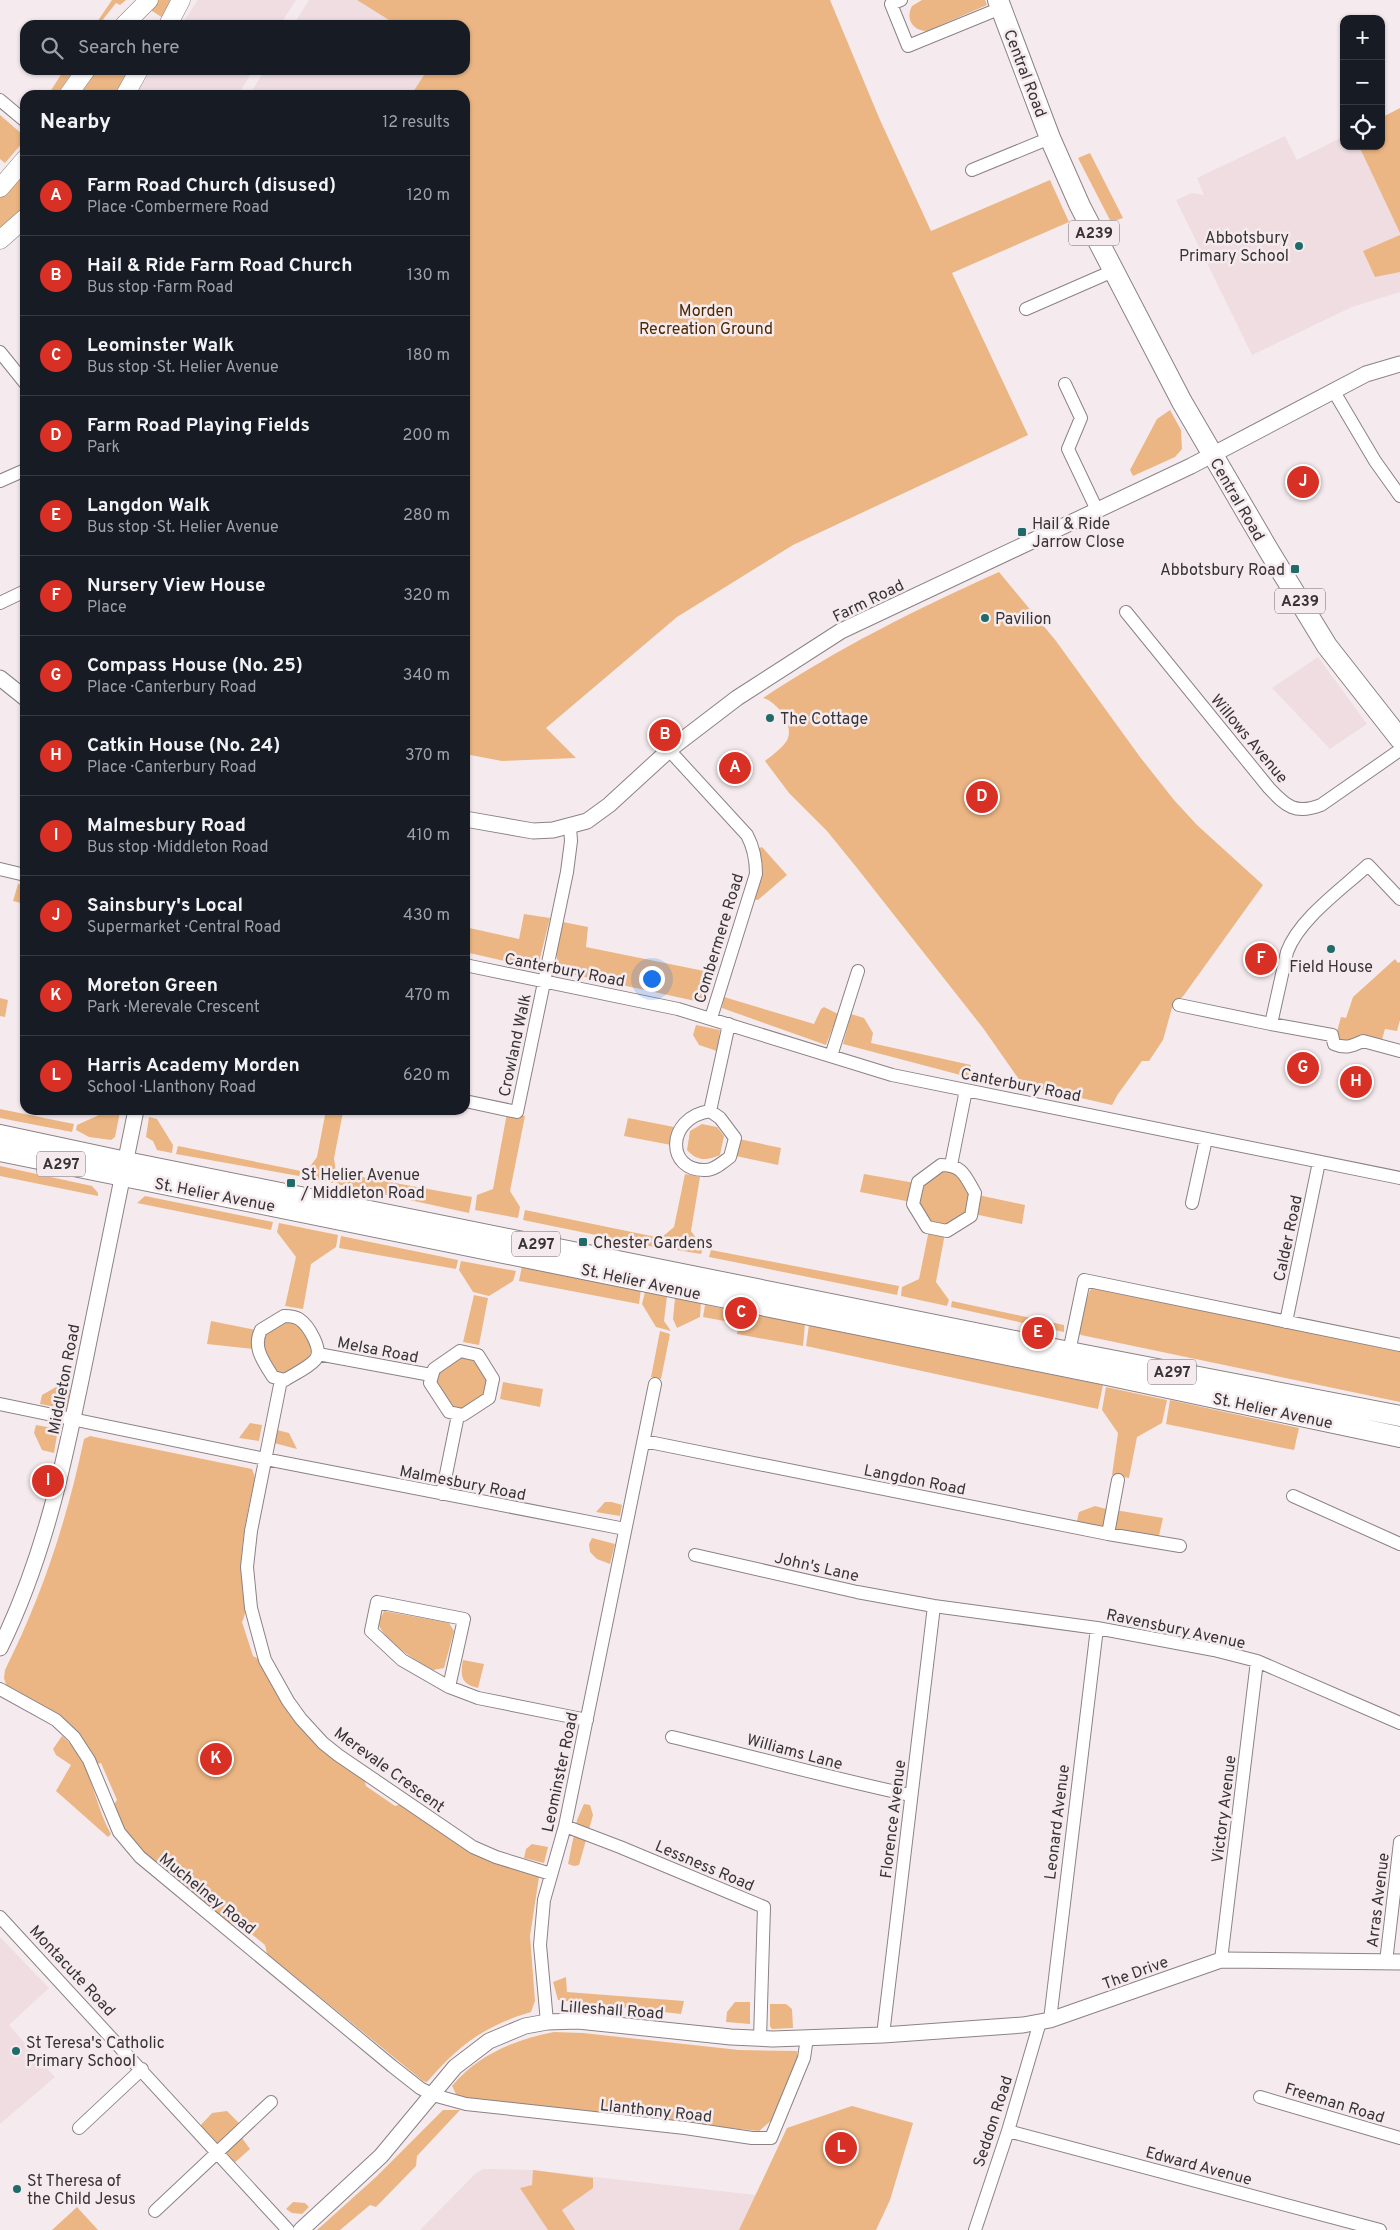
<!DOCTYPE html>
<html lang="en">
<head>
<meta charset="utf-8">
<style>
	:root { --surface:#171b24; --page:#20242c; --text:#f1f3f6; --muted:#9ea1a6; --line:#363941; --accent:#d93025 }
	body { margin:0; font-family:Overpass,sans-serif; background:var(--page); color:var(--text) }
	.controls { position:absolute; right:15px; top:15px; display:grid; overflow:hidden; border-radius:10px; box-shadow:0 1px 4px #0004 }
	.controls button { width:45px; height:45px; display:grid; place-items:center; padding:0; border:0; border-bottom:1px solid var(--line); background:var(--surface); color:var(--text); font:25px sans-serif }
	.you { position:absolute; left:651px; top:978px; width:18px; height:18px; margin:-12px; border:4px solid #fff; border-radius:50%; background:#1a73e8; box-shadow:0 0 0 8px #1a73e833 }
	.badge { display:grid; place-items:center; width:32px; height:32px; border-radius:50%; background:var(--accent); color:#fff; font-size:16px; font-weight:700 }
	.pin { position:absolute; translate:-50% -50%; border:2px solid #fff; box-shadow:0 1px 5px #0006 }
	.list { margin:0; padding:0; list-style:none }
	h2 { display:flex; justify-content:space-between; align-items:center; height:65px; margin:0; padding:0 20px; font-size:21px }
	h2 small { font-size:16px; font-weight:400; color:var(--muted) }
	.list li { display:grid; grid-template-columns:32px 1fr auto; gap:15px; align-items:center; box-sizing:border-box; height:80px; padding:0 20px; border-top:1px solid var(--line) }
	.list b { display:block; font-size:19px; white-space:nowrap }
	.list p { margin:0; font-size:16px; white-space:nowrap; color:var(--muted) }
	.list em { font-size:16px; font-style:normal; color:var(--muted) }
	.icon { flex:none; width:28px; height:28px; fill:none; stroke:currentColor; stroke-width:2; stroke-linecap:round; stroke-linejoin:round }
	.map { position:relative; flex:none; width:1400px; height:2230px; overflow:hidden }
	.search { position:absolute; background:var(--surface); box-shadow:0 1px 4px #0004; left:20px; top:20px; width:450px; height:55px; display:flex; align-items:center; gap:12px; box-sizing:border-box; padding:0 18px; border-radius:15px; color:var(--muted); font-size:19px }
	.panel { position:absolute; background:var(--surface); box-shadow:0 1px 4px #0004; left:20px; top:90px; width:450px; height:1025px; border-radius:15px }
	.map>svg:first-child { display:block }
	.built { fill:#efdde1 }
	.green { fill:#ebb683 }
	.lines { fill:none; stroke-linecap:round; stroke-linejoin:round }
	.minor-casing { stroke:#8b8284; stroke-width:14 }
	.tertiary-casing { stroke:#8b8284; stroke-width:17 }
	.secondary-casing { stroke:#8b8284; stroke-width:19 }
	.primary-casing { stroke:#8b8284; stroke-width:22 }
	.trunk-casing { stroke:#8b8284; stroke-width:22 }
	.minor { stroke:#fff; stroke-width:12 }
	.tertiary { stroke:#fff; stroke-width:15 }
	.secondary { stroke:#fff; stroke-width:18 }
	.primary { stroke:#fff; stroke-width:20 }
	.trunk { stroke:#fff; stroke-width:20 }
	.poi-dot { fill:#1f6b69; stroke:#f5ebee; stroke-width:2 }
	.labels { text-anchor:middle; stroke-width:5; stroke-linejoin:round; paint-order:stroke }
	.shield { fill:#f5ebee; stroke:#716b6c; stroke-width:1 }
	.shield-label { font-size:15px; font-weight:bold; fill:#383435 }
	.street-label { font-size:16px; fill:#383435; stroke:#f5ebee }
	.poi-label { font-size:16px; fill:#383435; stroke:#f5ebee; text-anchor:start }
	.park-label { font-size:16px; fill:#4c2900; stroke:#f5ebee }
</style>
</head>
<body>
<div class="map">
<svg width="1400" height="2230" viewBox="0 0 1400 2230">
	<rect width="100%" height="100%" fill="#f5ebee"/>
	<path class="built" d="M198 0H296L280 25H181Z
		M309 0H357L397 25H293Z
		M151 70H253L238 95H135Z
		M265 70H424L426 72 411 95H249Z
		M1400 108V292L1352 307 1252 355 1176 200 1192 193 1204 195 1197 178 1285 136 1297 160 1344 136V146H1381V118Z
		M1318 657 1367 724 1330 749 1272 688Z
		M0 1937 49 1988 9 2025 55 2077 0 2124Z
		M852 2106 913 2123 890 2200 876 2230H420L475 2174 483 2169 533 2170 756 2195 787 2128Z"/>
	<path class="green" d="M112 0H126L120 5 116 3 101 22 103 25H95Z
		M158 0H174L163 18 149 9Z
		M357 0H830L880 120 931 231 1050 180 1069 222 952 273 1028 435 793 545 677 617 546 728 576 758 502 761 465 754V95H411L426 72 424 70H465V25H397Z
		M922 0H985L987 5 927 31C913 31 905 19 912 6Z
		M64 70H74L57 95H48Z
		M96 70H131L116 95H76Z
		M1400 108V233L1359 146H1381V118Z
		M0 115 22 134 23 142 5 163 0 159Z
		M1090 153 1123 218 1111 222 1078 158Z
		M25 167V211L0 234V194Z
		M1400 235V272L1375 277 1363 251Z
		M1170 410 1181 430 1182 449 1175 457 1133 476 1130 470 1157 419Z
		M999 572 1056 641 1140 757 1174 800 1197 825 1263 885 1184 995 1172 1008 1163 1040 1149 1061H1142L1118 1094 1112 1105 1023 1085 983 1028 857 868 827 831 789 793 765 761C771 756 781 749 786 742 796 727 778 702 763 698 840 647 915 610 999 572Z
		M762 847 787 875 758 900 751 899 757 849Z
		M18 884 25 886V904L13 901Z
		M524 914 550 918 538 966 531 967 465 952V927L519 939Z
		M563 922 588 927 586 947 714 973 707 999 700 1002 562 972C551 961 561 936 563 922Z
		M1395 959 1398 963 1400 962V1020L1397 1031 1385 1029 1381 1043 1349 1044 1338 1041 1336 1035 1341 1017 1346 1018 1353 997Z
		M724 997 814 1024 821 1009 824 1007 838 1014 826 1045 722 1008Z
		M0 998 8 1000 5 1017 0 1016Z
		M851 1014 864 1018 873 1033 871 1043 971 1065 968 1077 843 1044Z
		M696 1025 720 1030 717 1051 699 1045 693 1035Z
		M0 1109 74 1124 72 1132 0 1118Z
		M110 1110 120 1112 115 1137 111 1140 89 1137 76 1130 77 1125Z
		M326 1110H360L359 1114 343 1112 334 1158 336 1172 333 1183 303 1176 317 1157Z
		M507 1113 525 1116 510 1191 520 1207 518 1218 475 1210 477 1195 493 1189Z
		M149 1117 157 1119 173 1145 172 1153 157 1150 153 1141 146 1137Z
		M628 1118 674 1127 671 1145 624 1136Z
		M702 1124 717 1127 724 1136 720 1155C706 1161 697 1161 687 1150L690 1131Z
		M739 1139 781 1148 778 1165 736 1156Z
		M178 1146 301 1171 299 1176 176 1154Z
		M0 1166 92 1186 98 1193V1196L0 1176Z
		M942 1168 959 1172 972 1193 967 1214 947 1227 929 1223 916 1203 921 1183Z
		M340 1173 472 1197 469 1213 336 1184Z
		M685 1174 700 1177 691 1231 703 1248 701 1254 659 1247 661 1238 674 1227Z
		M864 1174 915 1183 911 1202 860 1192Z
		M978 1195 1025 1205 1022 1224 974 1214Z
		M145 1196 273 1222 271 1230 137 1203Z
		M525 1210 656 1237 654 1247 523 1220Z
		M279 1223 338 1235 336 1247 311 1264 303 1309 285 1306 296 1257 277 1232Z
		M929 1230 945 1233 936 1282 949 1300 947 1306 901 1296 902 1287 919 1279Z
		M341 1236 458 1260 456 1269 339 1248Z
		M711 1250 899 1286 897 1295 709 1257Z
		M461 1261 516 1271 513 1281 489 1296 473 1292 459 1270Z
		M522 1266 641 1289 639 1304 519 1281Z
		M1096 1287 1400 1351V1402L1081 1335 1077 1331 1078 1325 1090 1290Z
		M645 1292 667 1296 664 1321 671 1331 656 1327 642 1304Z
		M474 1295 488 1298 479 1345 463 1342Z
		M675 1298 701 1303 700 1317 677 1328 673 1319Z
		M952 1301 1064 1325V1332L951 1307Z
		M705 1305 735 1311V1323L703 1317Z
		M741 1311 805 1324 803 1346 737 1334Z
		M211 1321 256 1330 253 1349 207 1344Z
		M283 1322C305 1324 314 1338 310 1359L287 1374 276 1373C258 1347 254 1338 283 1322Z
		M809 1325 1103 1385 1098 1409 806 1346Z
		M660 1331 670 1334 661 1379 651 1377Z
		M463 1357 476 1362 487 1376C485 1398 480 1399 462 1411L451 1408 434 1382 435 1373 453 1360Z
		M503 1382 543 1389 540 1407 500 1399Z
		M56 1387 71 1390 66 1409 40 1404 42 1395Z
		M1106 1387 1167 1400 1162 1423 1137 1437 1129 1478 1112 1475 1118 1433 1102 1410Z
		M1170 1400 1299 1428 1294 1450 1166 1424Z
		M250 1423 262 1425 259 1441 239 1438Z
		M36 1425 58 1429 54 1453 42 1450 34 1433Z
		M277 1430 289 1433 297 1449 274 1443Z
		M90 1436 252 1469 255 1477C249 1507 241 1538 241 1569 242 1585 250 1608 242 1622L253 1656 260 1660 270 1679 364 1777 366 1786 395 1806 402 1804 539 1877 530 1936 535 2001 531 2012C484 2026 459 2045 427 2082L423 2081 267 1954 265 1945 238 1923 230 1924 143 1854 126 1834 112 1807 117 1800 101 1763 96 1764 84 1741 75 1730 7 1688 4 1678 5 1670C42 1596 67 1520 84 1439Z
		M605 1502H612L622 1505 620 1516 596 1512Z
		M1095 1506 1110 1510 1106 1531 1076 1525 1079 1512Z
		M1115 1510 1163 1518 1158 1540 1111 1532Z
		M592 1538 615 1544 610 1564 597 1559 590 1552 589 1544Z
		M384 1611 449 1623 454 1631 444 1668 433 1670C417 1661 384 1642 378 1623Z
		M463 1660 484 1664 478 1688C461 1684 460 1676 463 1660Z
		M62 1736C92 1760 93 1803 111 1834L108 1837 56 1791 71 1765 56 1755 53 1749Z
		M584 1804 590 1805 593 1815 579 1865 574 1866 568 1864 577 1820Z
		M532 1844 548 1847 544 1863 524 1858 526 1849Z
		M566 1977 567 1992 684 2001 681 2014 558 2000 553 1982Z
		M735 2002H750V2024L726 2022 727 2012Z
		M770 2004H786L792 2009 793 2028 772 2029 770 2026Z
		M554 2032 583 2033 739 2050 797 2051 798 2057 774 2118 759 2131 642 2119 637 2113 602 2109 595 2114 489 2103 457 2096 452 2086C477 2055 516 2039 554 2032Z
		M852 2106 913 2123 890 2200 876 2230H739L787 2128Z
		M443 2110H460L417 2156 416 2166 376 2207 370 2205 340 2230H317L376 2177Z
		M227 2111 241 2125 237 2131 250 2149 232 2165 199 2127 212 2113Z
		M533 2170 593 2178V2188L562 2210 575 2230H548L520 2188 532 2185Z
		M293 2202 305 2203 309 2207 302 2214 292 2213 286 2209Z
		M77 2207 98 2230H52Z"/>
	<g class="lines">
		<defs>
			<path id="minor" d="M901 0 891 4 908 46 1001 8
				M0 100 25 121
				M972 170 1050 138
				M1026 309 1113 271
				M0 352 25 383
				M1065 384 1081 418 1068 449 1097 510
				M1333 390 1375 461 1400 496
				M0 481 25 470
				M0 603 25 591
				M1126 612 1269 788C1286 806 1295 815 1321 805L1400 750
				M669 750 747 835C754 848 756 859 756 874L711 1018
				M0 869 25 875
				M1400 899 1368 865C1342 889 1299 919 1287 952L1271 1024 1332 1035 1334 1044C1346 1049 1352 1046 1363 1041L1400 1051
				M465 965 678 1009 892 1075 1400 1178
				M1179 1005 1271 1024
				M831 1056 858 971
				M465 1101 517 1112 567 872 571 841 570 827
				M710 1111 720 1118 735 1138 730 1157C724 1161 715 1170 706 1170 666 1172 665 1118 710 1111Z
				M710 1111 729 1024
				M941 1165C963 1165 965 1176 975 1193L971 1216 947 1231 927 1227 913 1204 918 1182Z
				M951 1165 966 1090
				M1192 1203 1206 1139
				M284 1316C289 1316 294 1316 299 1319 308 1325 324 1350 315 1360 308 1368 294 1374 285 1380L273 1377C264 1362 252 1348 261 1330Z
				M1286 1322 1319 1162
				M460 1351 478 1355 493 1379 489 1398 463 1415 449 1412 430 1383 434 1369Z
				M1069 1352 1084 1280 1400 1345
				M318 1354 431 1375
				M281 1380 251 1531 247 1567 251 1608 265 1660 288 1701 301 1719 323 1743 338 1755 473 1847 496 1857 551 1874
				M0 1404 265 1459 625 1529
				M644 1441 1108 1534 1180 1546
				M442 1494 458 1415
				M1293 1496 1400 1544
				M1108 1534 1118 1480
				M695 1555 857 1592 934 1606 1097 1628 1214 1650 1257 1661 1400 1723
				M377 1602 464 1619 449 1687 402 1660 371 1631Z
				M449 1687 478 1698 587 1720
				M0 1689 56 1720 74 1737 89 1760 119 1832 140 1857 392 2066 420 2088 433 2095 466 2104 685 2128 752 2138H771L804 2058 807 2038
				M672 1737C751 1756 830 1778 910 1795
				M565 1826 620 1847 764 1907 760 2039
				M0 1917 288 2230
				M1221 1960 1257 1661
				M1386 1962 1400 1842
				M1050 2020 1097 1628
				M547 2022 540 1945 544 1900 565 1826 655 1384
				M883 2035 934 1606
				M1260 2097 1400 2138
				M79 2128 142 2069
				M1008 2131 1380 2230
				M155 2211 271 2102
				M975 2230 1008 2131 1040 2022"/>
			<path id="tertiary" d="M0 678 25 698
				M465 819 533 831 553 830 587 821 609 805 669 750 737 698 841 631 1191 466 1366 374 1400 364
				M0 1648C49 1548 68 1444 90 1336 105 1261 121 1186 136 1110
				M301 2230 381 2156 455 2067 489 2041 525 2026 547 2022 578 2021 731 2037 773 2039 883 2035 1023 2025 1050 2020 1221 1960 1400 1962"/>
			<path id="secondary" d="M124 25 149 0
				M168 25 181 0
				M68 95 86 70
				M125 95 139 70
				M0 188 25 159
				M0 240 25 218"/>
			<path id="primary" d="M998 0 1050 138 1080 206 1182 402 1269 551 1327 646 1400 739"/>
			<path id="trunk" d="M0 1135 126 1162 1069 1352 1400 1416
				M0 1151 1107 1375 1400 1437"/>
		</defs>
		<use href="#minor" class="minor-casing"/>
		<use href="#tertiary" class="tertiary-casing"/>
		<use href="#secondary" class="secondary-casing"/>
		<use href="#primary" class="primary-casing"/>
		<use href="#trunk" class="trunk-casing"/>
		<use href="#minor" class="minor"/>
		<use href="#tertiary" class="tertiary"/>
		<use href="#secondary" class="secondary"/>
		<use href="#primary" class="primary"/>
		<use href="#trunk" class="trunk"/>
	</g>
	<g class="poi-dot">
		<circle cx="1299" cy="246" r="5"/>
		<rect x="1017" y="527" width="10" height="10" rx="2.5"/>
		<rect x="1290" y="564" width="10" height="10" rx="2.5"/>
		<circle cx="985" cy="618" r="5"/>
		<circle cx="770" cy="718" r="5"/>
		<circle cx="1331" cy="949" r="5"/>
		<rect x="286" y="1178" width="10" height="10" rx="2.5"/>
		<rect x="578" y="1237" width="10" height="10" rx="2.5"/>
		<circle cx="16" cy="2051" r="5"/>
		<circle cx="17" cy="2189" r="5"/>
	</g>
	<g class="labels">
		<g class="shield">
			<rect x="1069" y="220.5" width="50" height="25" rx="4"/>
			<rect x="1275" y="588.5" width="50" height="25" rx="4"/>
			<rect x="37" y="1151.5" width="48" height="25" rx="4"/>
			<rect x="512" y="1231.5" width="48" height="25" rx="4"/>
			<rect x="1148" y="1359.5" width="48" height="25" rx="4"/>
		</g>
		<g class="shield-label">
			<text x="1094" y="238">A239</text>
			<text x="1300" y="606">A239</text>
			<text x="61" y="1169">A297</text>
			<text x="536" y="1249">A297</text>
			<text x="1172" y="1377">A297</text>
		</g>
		<g class="street-label">
			<text transform="translate(1026 73) rotate(69)" y="6">Central Road</text>
			<text transform="translate(1238 499) rotate(60)" y="6">Central Road</text>
			<text transform="translate(868 600) rotate(-26)" y="6">Farm Road</text>
			<text transform="translate(1250 738) rotate(50)" y="6">Willows Avenue</text>
			<text transform="translate(718 938) rotate(-73)" y="6">Combermere Road</text>
			<text transform="translate(565 969) rotate(11)" y="6">Canterbury Road</text>
			<text transform="translate(514 1045) rotate(-78)" y="6">Crowland Walk</text>
			<text transform="translate(1021 1084) rotate(11)" y="6">Canterbury Road</text>
			<text transform="translate(215 1194) rotate(11)" y="6">St. Helier Avenue</text>
			<text transform="translate(1287 1238) rotate(-78)" y="6">Calder Road</text>
			<text transform="translate(641 1281) rotate(12)" y="6">St. Helier Avenue</text>
			<text transform="translate(378 1349) rotate(11)" y="6">Melsa Road</text>
			<text transform="translate(63 1379) rotate(-79)" y="6">Middleton Road</text>
			<text transform="translate(1273 1410) rotate(12)" y="6">St. Helier Avenue</text>
			<text transform="translate(915 1479) rotate(11)" y="6">Langdon Road</text>
			<text transform="translate(463 1482) rotate(11)" y="6">Malmesbury Road</text>
			<text transform="translate(817 1566) rotate(13)" y="6">John's Lane</text>
			<text transform="translate(1176 1628) rotate(12)" y="6">Ravensbury Avenue</text>
			<text transform="translate(795 1751) rotate(15)" y="6">Williams Lane</text>
			<text transform="translate(390 1769) rotate(36)" y="6">Merevale Crescent</text>
			<text transform="translate(559 1772) rotate(-78)" y="6">Leominster Road</text>
			<text transform="translate(1223 1809) rotate(-83)" y="6">Victory Avenue</text>
			<text transform="translate(892 1819) rotate(-83)" y="6">Florence Avenue</text>
			<text transform="translate(1056 1822) rotate(-83)" y="6">Leonard Avenue</text>
			<text transform="translate(705 1865) rotate(23)" y="6">Lessness Road</text>
			<text transform="translate(208 1893) rotate(39)" y="6">Muchelney Road</text>
			<text transform="translate(1377 1900) rotate(-83)" y="6">Arras Avenue</text>
			<text transform="translate(73 1970) rotate(47)" y="6">Montacute Road</text>
			<text transform="translate(1135 1972) rotate(-20)" y="6">The Drive</text>
			<text transform="translate(612 2009) rotate(4)" y="6">Lilleshall Road</text>
			<text transform="translate(1335 2102) rotate(17)" y="6">Freeman Road</text>
			<text transform="translate(656 2110) rotate(6)" y="6">Llanthony Road</text>
			<text transform="translate(992 2121) rotate(-72)" y="6">Seddon Road</text>
			<text transform="translate(1199 2165) rotate(15)" y="6">Edward Avenue</text>
		</g>
		<g class="poi-label">
			<text x="1289" y="243" text-anchor="end">Abbotsbury<tspan x="1289" dy="18">Primary School</tspan></text>
			<text x="1032" y="529">Hail &amp; Ride<tspan x="1032" dy="18">Jarrow Close</tspan></text>
			<text x="1285" y="575" text-anchor="end">Abbotsbury Road</text>
			<text x="995" y="624">Pavilion</text>
			<text x="780" y="724">The Cottage</text>
			<text x="1331" y="972" text-anchor="middle">Field House</text>
			<text x="301" y="1180">St Helier Avenue<tspan x="301" dy="18">/ Middleton Road</tspan></text>
			<text x="593" y="1248">Chester Gardens</text>
			<text x="26" y="2048">St Teresa's Catholic<tspan x="26" dy="18">Primary School</tspan></text>
			<text x="27" y="2186">St Theresa of<tspan x="27" dy="18">the Child Jesus</tspan></text>
		</g>
		<g class="park-label">
			<text x="706" y="316">Morden<tspan x="706" dy="18">Recreation Ground</tspan></text>
		</g>
	</g>
</svg>
<div class="controls">
<button>+</button>
<button>−</button>
<button><svg class="icon" aria-label="locate" viewBox="0 0 24 24"><circle cx="12" cy="12" r="6"/><path d="M12 2v4M12 18v4M2 12h4M18 12h4"/></svg></button>
</div>
<div class="you"></div>
<div class="pin badge" style="left:735px;top:768px">A</div>
<div class="pin badge" style="left:665px;top:735px">B</div>
<div class="pin badge" style="left:741px;top:1313px">C</div>
<div class="pin badge" style="left:982px;top:797px">D</div>
<div class="pin badge" style="left:1038px;top:1333px">E</div>
<div class="pin badge" style="left:1261px;top:959px">F</div>
<div class="pin badge" style="left:1303px;top:1068px">G</div>
<div class="pin badge" style="left:1356px;top:1082px">H</div>
<div class="pin badge" style="left:48px;top:1481px">I</div>
<div class="pin badge" style="left:1303px;top:482px">J</div>
<div class="pin badge" style="left:216px;top:1759px">K</div>
<div class="pin badge" style="left:841px;top:2148px">L</div>
<div class="search"><svg class="icon" aria-label="search" viewBox="0 0 24 24"><circle cx="10" cy="10" r="6"/><path d="M15 15l6 6"/></svg>Search here</div>
<section class="panel">
<h2>Nearby<small>12 results</small></h2>
<ul class="list">
<li><span class="badge">A</span><div><b>Farm Road Church (disused)</b><p>Place · Combermere Road</p></div><em>120 m</em></li>
<li><span class="badge">B</span><div><b>Hail &amp; Ride Farm Road Church</b><p>Bus stop · Farm Road</p></div><em>130 m</em></li>
<li><span class="badge">C</span><div><b>Leominster Walk</b><p>Bus stop · St. Helier Avenue</p></div><em>180 m</em></li>
<li><span class="badge">D</span><div><b>Farm Road Playing Fields</b><p>Park</p></div><em>200 m</em></li>
<li><span class="badge">E</span><div><b>Langdon Walk</b><p>Bus stop · St. Helier Avenue</p></div><em>280 m</em></li>
<li><span class="badge">F</span><div><b>Nursery View House</b><p>Place</p></div><em>320 m</em></li>
<li><span class="badge">G</span><div><b>Compass House (No. 25)</b><p>Place · Canterbury Road</p></div><em>340 m</em></li>
<li><span class="badge">H</span><div><b>Catkin House (No. 24)</b><p>Place · Canterbury Road</p></div><em>370 m</em></li>
<li><span class="badge">I</span><div><b>Malmesbury Road</b><p>Bus stop · Middleton Road</p></div><em>410 m</em></li>
<li><span class="badge">J</span><div><b>Sainsbury's Local</b><p>Supermarket · Central Road</p></div><em>430 m</em></li>
<li><span class="badge">K</span><div><b>Moreton Green</b><p>Park · Merevale Crescent</p></div><em>470 m</em></li>
<li><span class="badge">L</span><div><b>Harris Academy Morden</b><p>School · Llanthony Road</p></div><em>620 m</em></li>
</ul>
</section>
</div>
</body>
</html>
